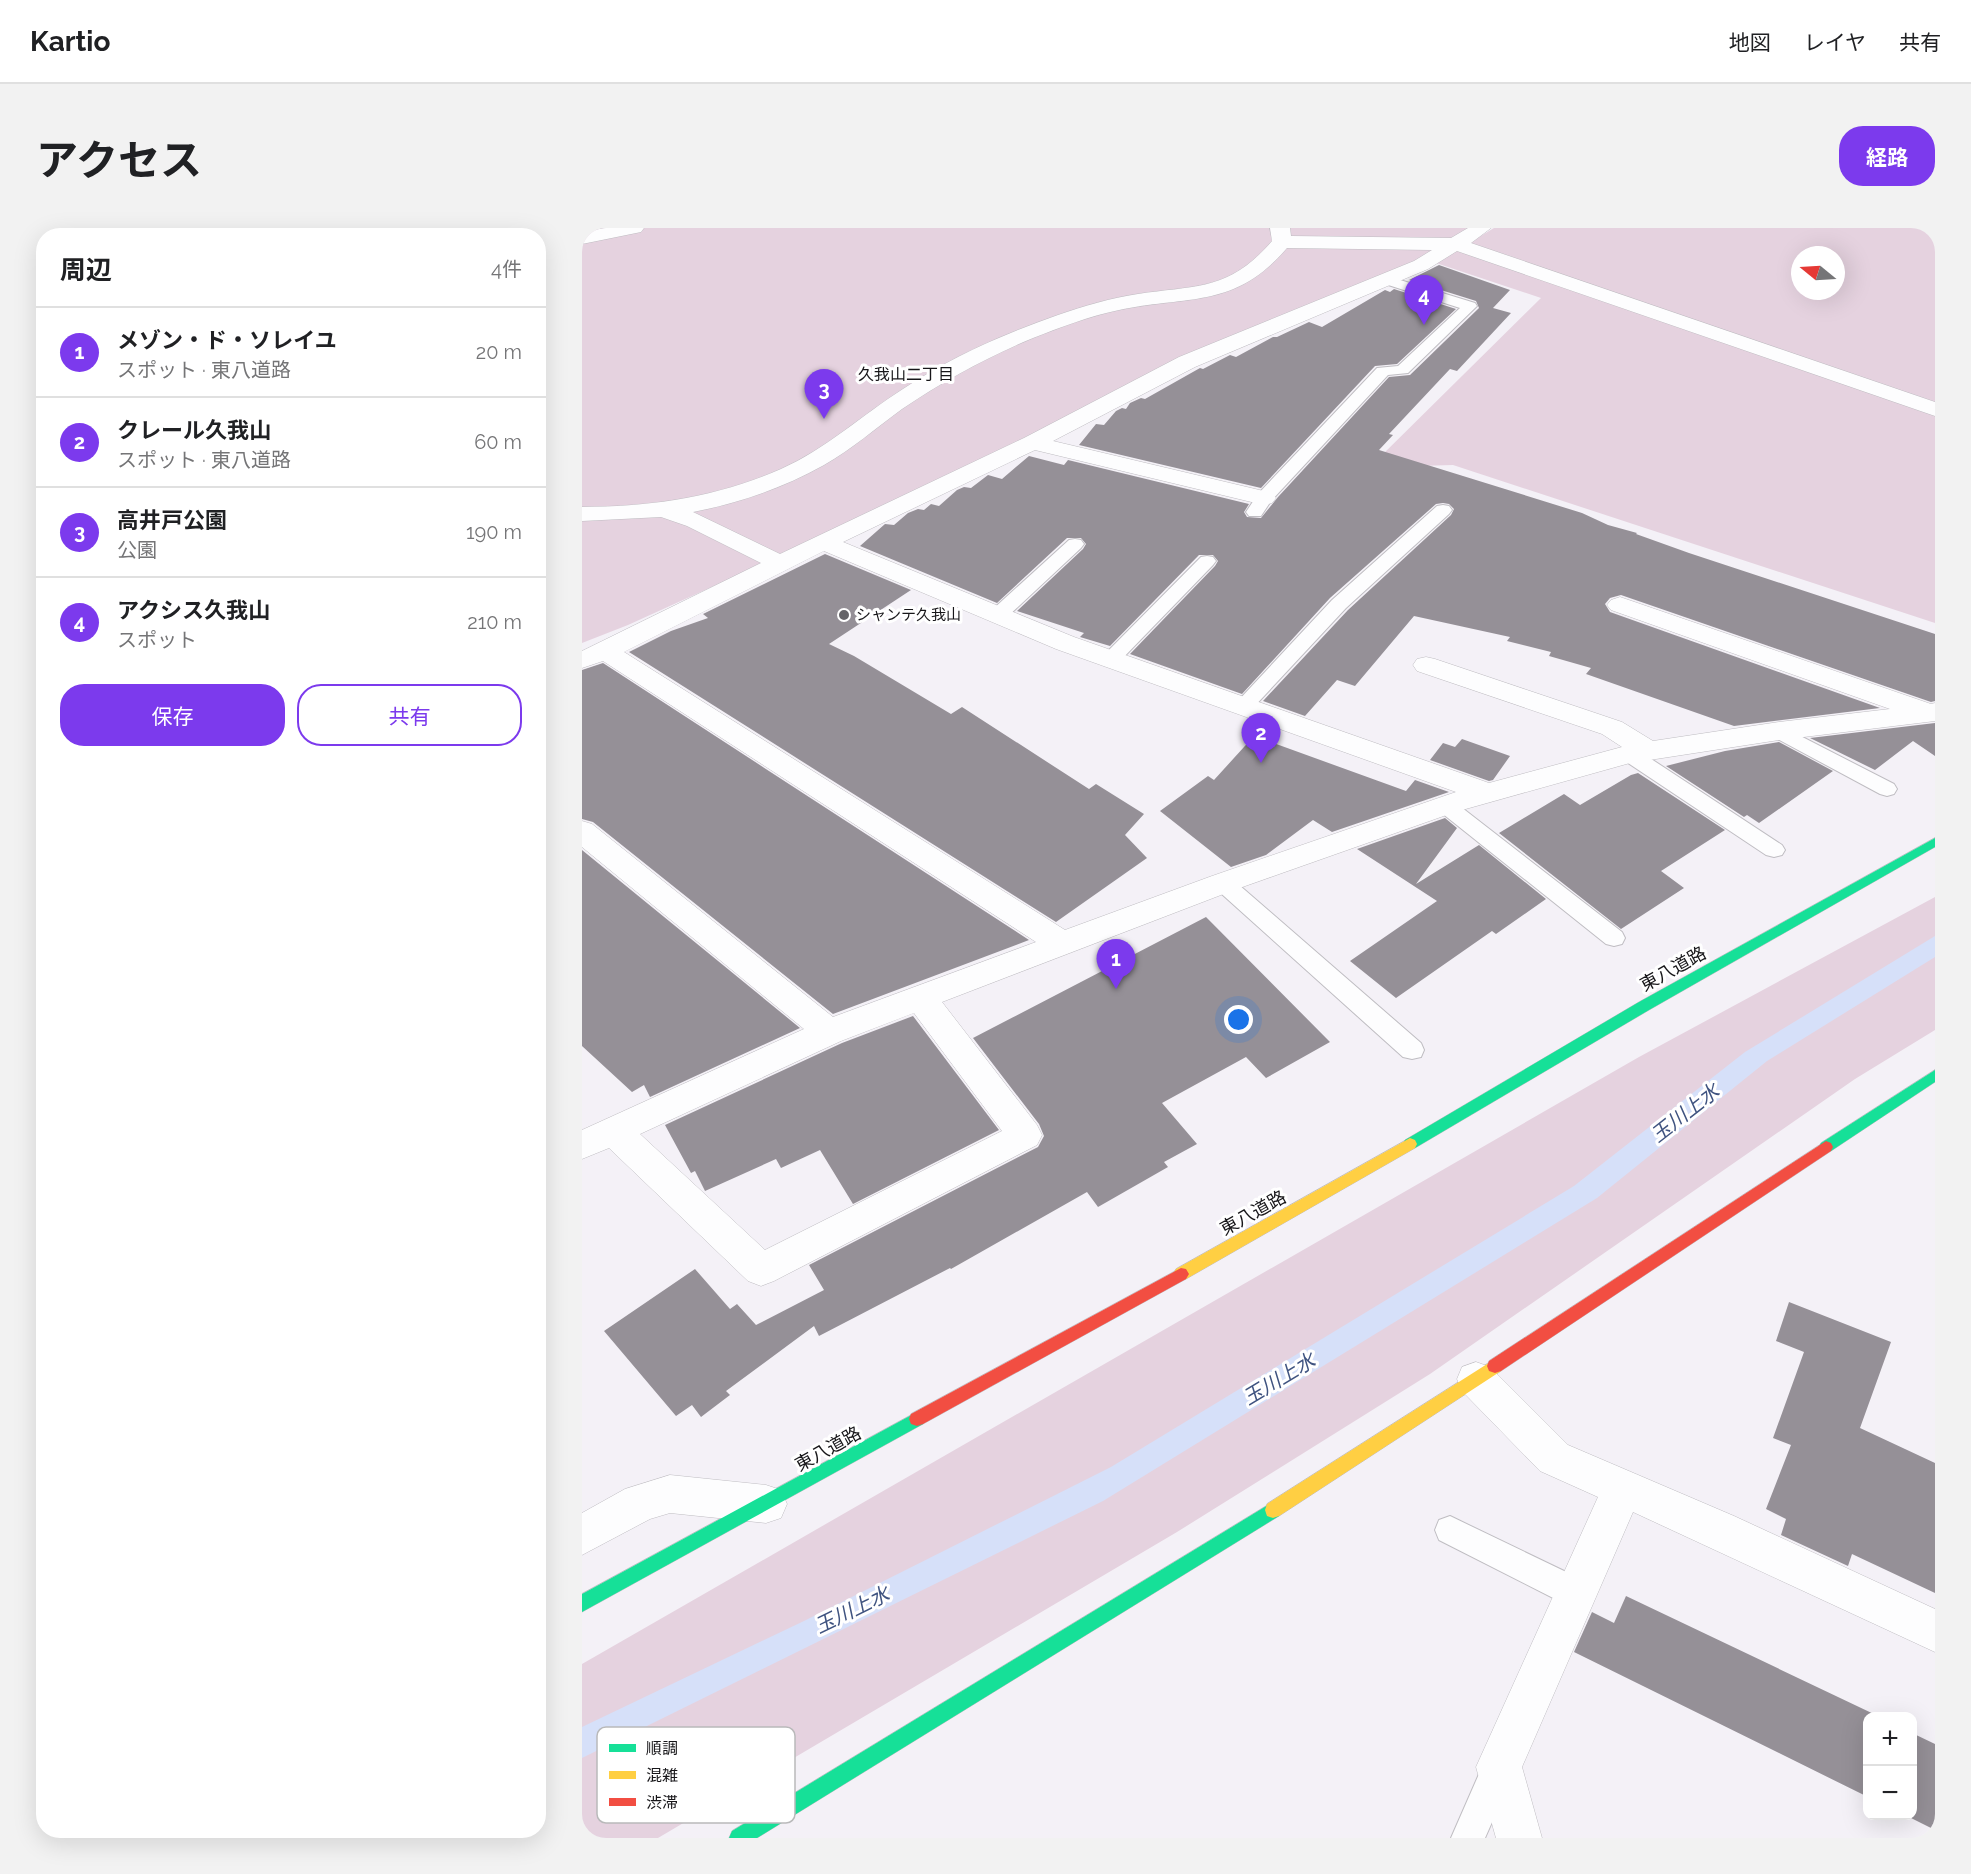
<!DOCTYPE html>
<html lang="ja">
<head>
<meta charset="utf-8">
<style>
	:root { --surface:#fff; --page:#f2f2f2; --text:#202124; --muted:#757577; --line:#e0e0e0; --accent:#7c3aed }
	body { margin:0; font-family:Raleway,"Noto Sans JP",sans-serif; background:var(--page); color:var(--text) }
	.controls { position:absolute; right:18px; bottom:18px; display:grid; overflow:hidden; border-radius:12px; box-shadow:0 6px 24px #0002 }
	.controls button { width:54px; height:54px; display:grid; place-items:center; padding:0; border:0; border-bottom:2px solid var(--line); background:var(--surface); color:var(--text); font:30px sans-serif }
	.compass { position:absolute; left:1209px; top:18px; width:54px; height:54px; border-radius:50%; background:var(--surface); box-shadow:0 6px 24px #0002; rotate:288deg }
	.you { position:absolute; left:657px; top:792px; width:21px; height:21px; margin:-15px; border:4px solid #fff; border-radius:50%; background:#1a73e8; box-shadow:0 0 0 9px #1a73e833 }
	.badge { display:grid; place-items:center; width:39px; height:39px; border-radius:50%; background:var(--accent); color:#fff; font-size:20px; font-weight:700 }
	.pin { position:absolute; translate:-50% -50px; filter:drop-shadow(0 2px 3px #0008) }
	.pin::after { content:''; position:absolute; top:32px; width:21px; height:18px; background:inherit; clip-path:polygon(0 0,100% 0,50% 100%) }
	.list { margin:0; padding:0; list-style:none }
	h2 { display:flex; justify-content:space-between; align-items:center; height:78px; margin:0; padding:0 24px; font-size:26px }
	h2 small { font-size:20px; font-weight:400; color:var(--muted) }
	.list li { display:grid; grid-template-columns:39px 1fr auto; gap:18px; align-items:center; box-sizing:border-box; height:90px; padding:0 24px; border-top:2px solid var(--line) }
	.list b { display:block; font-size:22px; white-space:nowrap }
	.list p { margin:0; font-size:20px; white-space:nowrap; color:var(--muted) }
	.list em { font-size:20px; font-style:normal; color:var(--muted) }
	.actions { display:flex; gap:12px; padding:18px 24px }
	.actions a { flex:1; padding:14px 0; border:2px solid var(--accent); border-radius:24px; text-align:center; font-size:21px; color:var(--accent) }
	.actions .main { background:var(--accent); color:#fff }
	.map { position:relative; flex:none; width:1353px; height:1610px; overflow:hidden; border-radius:24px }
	header { display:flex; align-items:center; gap:36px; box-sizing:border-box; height:84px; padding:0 30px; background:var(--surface); border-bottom:2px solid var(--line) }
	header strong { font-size:28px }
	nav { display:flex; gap:33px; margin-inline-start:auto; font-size:21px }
	.intro { display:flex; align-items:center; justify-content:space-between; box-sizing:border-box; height:144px; padding:0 36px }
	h1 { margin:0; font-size:42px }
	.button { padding:15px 27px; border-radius:24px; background:var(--accent); color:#fff; font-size:21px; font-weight:700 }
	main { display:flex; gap:36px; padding:0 36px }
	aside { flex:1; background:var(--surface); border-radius:24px; box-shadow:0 6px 24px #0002 }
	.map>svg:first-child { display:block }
	.green { fill:#e5d2df; fill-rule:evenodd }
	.water { fill:#d6e0f9 }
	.building { fill:#959097 }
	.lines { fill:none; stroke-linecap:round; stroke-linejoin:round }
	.lane-casing { stroke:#bfbdc2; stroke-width:2 }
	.street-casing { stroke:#bfbdc2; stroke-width:1 }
	.fast-casing { stroke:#bfbdc2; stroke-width:1 }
	.slow-casing { stroke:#bfbdc2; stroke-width:1 }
	.jam-casing { stroke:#bfbdc2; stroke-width:1 }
	.lane { fill:#fdfdfe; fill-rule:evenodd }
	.street { fill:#fdfdfe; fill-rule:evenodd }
	.fast { fill:#16e098; fill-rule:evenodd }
	.slow { fill:#ffcf43; fill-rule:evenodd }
	.jam { fill:#f24e42; fill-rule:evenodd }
	.poi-dot { fill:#646367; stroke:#fff; stroke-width:2 }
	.labels { text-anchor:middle; stroke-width:6; stroke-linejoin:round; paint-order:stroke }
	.far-poi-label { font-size:15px; fill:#171619; stroke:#fff; text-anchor:start }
	.far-neighbourhood-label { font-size:16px; fill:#171619; stroke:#fff }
	.street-label { font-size:18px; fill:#171619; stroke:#fff }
	.water-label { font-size:20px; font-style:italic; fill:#3f5380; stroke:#fff }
	.key { fill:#fff; stroke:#b9b9ba; stroke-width:1.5 }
	.key-label { font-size:16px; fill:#171619 }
</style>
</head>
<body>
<header>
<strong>Kartio</strong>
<nav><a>地図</a><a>レイヤ</a><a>共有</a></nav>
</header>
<div class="intro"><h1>アクセス</h1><a class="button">経路</a></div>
<main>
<aside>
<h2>周辺<small>4件</small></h2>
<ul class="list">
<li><span class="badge">1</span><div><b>メゾン・ド・ソレイユ</b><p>スポット · 東八道路</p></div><em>20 m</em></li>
<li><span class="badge">2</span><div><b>クレール久我山</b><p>スポット · 東八道路</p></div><em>60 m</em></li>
<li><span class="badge">3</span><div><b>高井戸公園</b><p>公園</p></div><em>190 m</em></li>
<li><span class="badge">4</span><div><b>アクシス久我山</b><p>スポット</p></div><em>210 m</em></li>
</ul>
<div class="actions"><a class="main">保存</a><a>共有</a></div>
</aside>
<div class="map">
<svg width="1353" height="1610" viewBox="0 0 1353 1610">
	<rect width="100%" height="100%" fill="#f4f1f7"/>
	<path class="green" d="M0 0H889L830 37 545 160 275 293 46 397 0 415Z
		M912 0H1353V395L871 237 835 238 795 232 959 70 854 35ZM1218 27H1254V63H1218Z
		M1353 669V802L1273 851 848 1146 595 1304 76 1610H0V1436L1057 829Z"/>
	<path class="water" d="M1353 708V729L1185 833 1015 970 521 1273 0 1530V1499L222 1393 529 1239 992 958 1163 824Z"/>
	<path class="building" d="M857 37 928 62 911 80 929 85 875 143 868 141 807 206 811 207 797 222 1000 285 1026 297 1055 305 1054 306 1107 325 1353 406V473L1349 474 1039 367 1028 370 1023 376 1028 384 1298 480 1152 498 1004 446 1009 440 967 428 969 424 925 413 928 409 832 388 773 458 755 452 723 488 681 473 766 382 869 287 872 281 867 276 861 275 854 276 748 370 660 466 548 426 633 338 636 333 631 327H617L528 418 498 409 502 405 435 383 501 321 504 316 499 310H485L415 375 278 318 303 296 312 297 326 285 336 281 342 282 349 276 357 278 375 262 382 259 389 260 406 247 420 251 447 228 482 237 486 232 667 276 662 284 665 289 679 290 696 269 807 149 828 147 897 80 894 73 827 52Z
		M812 61 874 81 815 136 793 138 679 260 497 217 514 196 522 197 534 183 540 180 544 181 548 175 559 170 563 171 618 140 621 141 648 127 654 129 691 109H695L727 94 740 99 803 62 808 64Z
		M243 326 329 362 247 416 272 428 369 486 380 479 507 561 514 556 562 586 543 607 565 630 474 694 47 424 89 403 126 390 121 386Z
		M21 435 447 712 251 786 11 594 0 591V442Z
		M1353 495V528L1331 513 1293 542 1228 510Z
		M672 508 824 563 833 552 867 564 750 604 731 592 684 627 649 639 578 583 626 548 632 552Z
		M880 511 928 528 911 552 907 553 848 532 861 515 873 519Z
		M1197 514 1251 543 1177 595 1165 587 1162 589 1084 538 1143 523Z
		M1056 545 1143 602 1079 643 1102 660 1039 701 917 605 982 566 998 577 1049 547Z
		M863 590 875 600 834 656 897 617 964 671 914 706 910 703 814 770 768 733 855 673 775 621Z
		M0 622 218 800 68 869 62 857 50 864 0 818Z
		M624 689 748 814 684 850 664 829 580 875 615 916 582 934 586 939 516 979 505 964 369 1041 368 1040 237 1108 232 1098 144 1163 148 1167 119 1189 110 1177 94 1188 22 1103 113 1041 148 1081 155 1076 174 1097 242 1062 227 1037 456 919 462 908 457 896 391 810Z
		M331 788 417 902 271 976 238 922 199 940 194 931 123 963 113 943 109 945 83 897 260 815Z
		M1207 1074 1309 1114 1278 1200 1353 1235V1365L1270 1326 1266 1338 1199 1307 1204 1291 1184 1281 1209 1217 1191 1210 1222 1124 1194 1113Z
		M1044 1368 1296 1488H1286V1569L992 1424 1010 1384 1032 1395Z
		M1330 1505 1353 1516V1602L1323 1587H1330Z"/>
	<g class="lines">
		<defs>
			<path id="lane" d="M805 48 893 75 895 78 826 145 806 147 689 273 679 288H667L664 284 676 266 795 140 816 138 878 80 800 55 798 52Z
				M861 277 867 278 870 282 867 286 764 380 669 482 662 484 655 482 652 478 655 474 750 372 855 278Z
				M493 311 499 312 502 316 499 320 424 390H410L408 386 410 382 487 312Z
				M625 328 631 329 634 333 631 337 536 435H522L519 431 522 427 619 329Z
				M1197 497 1312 556 1315 561 1312 566 1305 568 1298 566 1190 508 1187 503 1190 498Z
				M1047 519 1054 521 1200 617 1203 622 1200 627 1192 629 1184 627 1040 531 1037 526 1040 521Z
				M863 570 870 572 1040 704 1043 710 1040 716 1032 718 1024 716 856 582 852 577 856 572Z
				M641 647 649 650 839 815 842 822 839 829 830 831 821 829 633 660 630 655 633 650Z
				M868 1288 1005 1354 1009 1365 1005 1376 994 1380 983 1376 857 1312 853 1302 857 1292Z
				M916 1525 928 1530 933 1542 903 1610H869L904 1530Z"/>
			<path id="street" d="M22 0H62L59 4 0 16V4Z
				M688 0H708L709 8 869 10 886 0H909L889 15 1353 174V188L875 23 846 41 613 139 471 213 690 265 694 270 690 275 682 277 453 222 261 314 492 409 907 555 1040 519 1020 506 835 443 831 437 835 431 844 429 853 431 1040 494 1071 513 1197 494 1308 481 1029 382 1025 377 1029 372 1038 369 1349 476 1353 475V493L1197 512 1048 535 873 584 652 662 360 774 455 897 460 907 455 917 192 1053 179 1058 166 1053 27 920 0 931V902L222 801 0 619V593L10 596 251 789 454 714 21 433 0 440V423L179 335 105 298 79 289 0 293V279C69 279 136 269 199 241 244 221 280 187 321 161 369 129 422 106 476 87 502 78 529 70 556 66 616 57 647 63 690 13ZM705 20 850 22 832 33 597 129 442 210 198 326 111 284C157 275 201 260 242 237 270 221 294 200 320 181 361 153 405 129 451 110 479 99 508 88 537 82 608 67 653 81 705 20ZM242 323 474 421 874 564 630 648 483 702 42 424ZM332 785 420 903 183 1022 58 906 259 813Z
				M894 1134 908 1139 986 1217 1152 1288 1353 1381V1424L1051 1284 940 1539 960 1610H914L894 1539 1016 1269 958 1243 880 1163 875 1151 880 1139Z
				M88 1247 184 1257 199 1262 205 1276 199 1290 184 1295 88 1285 68 1291 0 1327V1285L43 1261Z"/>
			<path id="fast" d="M1353 610V619L1067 782 833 920H823L821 916 823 912 1057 774Z
				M1353 842V854L1249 923H1239L1237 919 1239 915Z
				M335 1184 341 1186 343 1191 341 1196 0 1384V1366Z
				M691 1274 697 1276 699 1282 697 1288 175 1610H147L150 1603Z"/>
			<path id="slow" d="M828 910 833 912 835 916 833 920 604 1051 599 1052 594 1051 591 1046 594 1041Z
				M913 1131 919 1133 921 1138 919 1143 697 1288 691 1290 685 1288 683 1282 685 1276Z"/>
			<path id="jam" d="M1244 913 1249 915 1251 919 1249 923 919 1143 913 1145 907 1143 905 1138 907 1133Z
				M599 1040 604 1041 607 1046 604 1051 341 1196 335 1198 329 1196 327 1191 329 1186Z"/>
		</defs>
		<use href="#lane" class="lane-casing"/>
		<use href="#street" class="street-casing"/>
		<use href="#fast" class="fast-casing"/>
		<use href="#slow" class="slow-casing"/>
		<use href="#jam" class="jam-casing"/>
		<use href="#lane" class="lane"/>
		<use href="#street" class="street"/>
		<use href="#fast" class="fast"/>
		<use href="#slow" class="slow"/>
		<use href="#jam" class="jam"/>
	</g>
	<circle class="poi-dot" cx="262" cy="387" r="6"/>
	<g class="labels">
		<g class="far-poi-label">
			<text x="274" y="392">シャンテ久我山</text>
		</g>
		<g class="far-neighbourhood-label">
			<text x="324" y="152">久我山二丁目</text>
		</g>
		<g class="street-label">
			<text transform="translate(1091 741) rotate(-29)" y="6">東八道路</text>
			<text transform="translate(671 985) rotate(-29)" y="6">東八道路</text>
			<text transform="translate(246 1221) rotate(-29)" y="6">東八道路</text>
		</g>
		<g class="water-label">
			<text transform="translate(1103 885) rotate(-38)" y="7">玉川上水</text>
			<text transform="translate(697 1151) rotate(-31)" y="7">玉川上水</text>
			<text transform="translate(270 1382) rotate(-26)" y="7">玉川上水</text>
		</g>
	</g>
	<rect x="15" y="1499" width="198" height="96" rx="9" class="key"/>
	<rect x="27" y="1516" width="27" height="8" fill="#16e098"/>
	<rect x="27" y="1543" width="27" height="8" fill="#ffcf43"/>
	<rect x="27" y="1570" width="27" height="8" fill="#f24e42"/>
	<g class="key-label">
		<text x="64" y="1526">順調</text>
		<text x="64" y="1553">混雑</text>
		<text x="64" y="1580">渋滞</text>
	</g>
</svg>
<div class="controls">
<button>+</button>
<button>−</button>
</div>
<svg class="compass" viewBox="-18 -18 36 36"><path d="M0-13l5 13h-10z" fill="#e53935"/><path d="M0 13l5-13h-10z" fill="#757577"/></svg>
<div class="you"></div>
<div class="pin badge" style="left:534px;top:761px">1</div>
<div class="pin badge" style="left:679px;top:535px">2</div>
<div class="pin badge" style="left:242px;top:191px">3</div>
<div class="pin badge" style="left:842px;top:97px">4</div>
</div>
</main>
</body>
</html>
